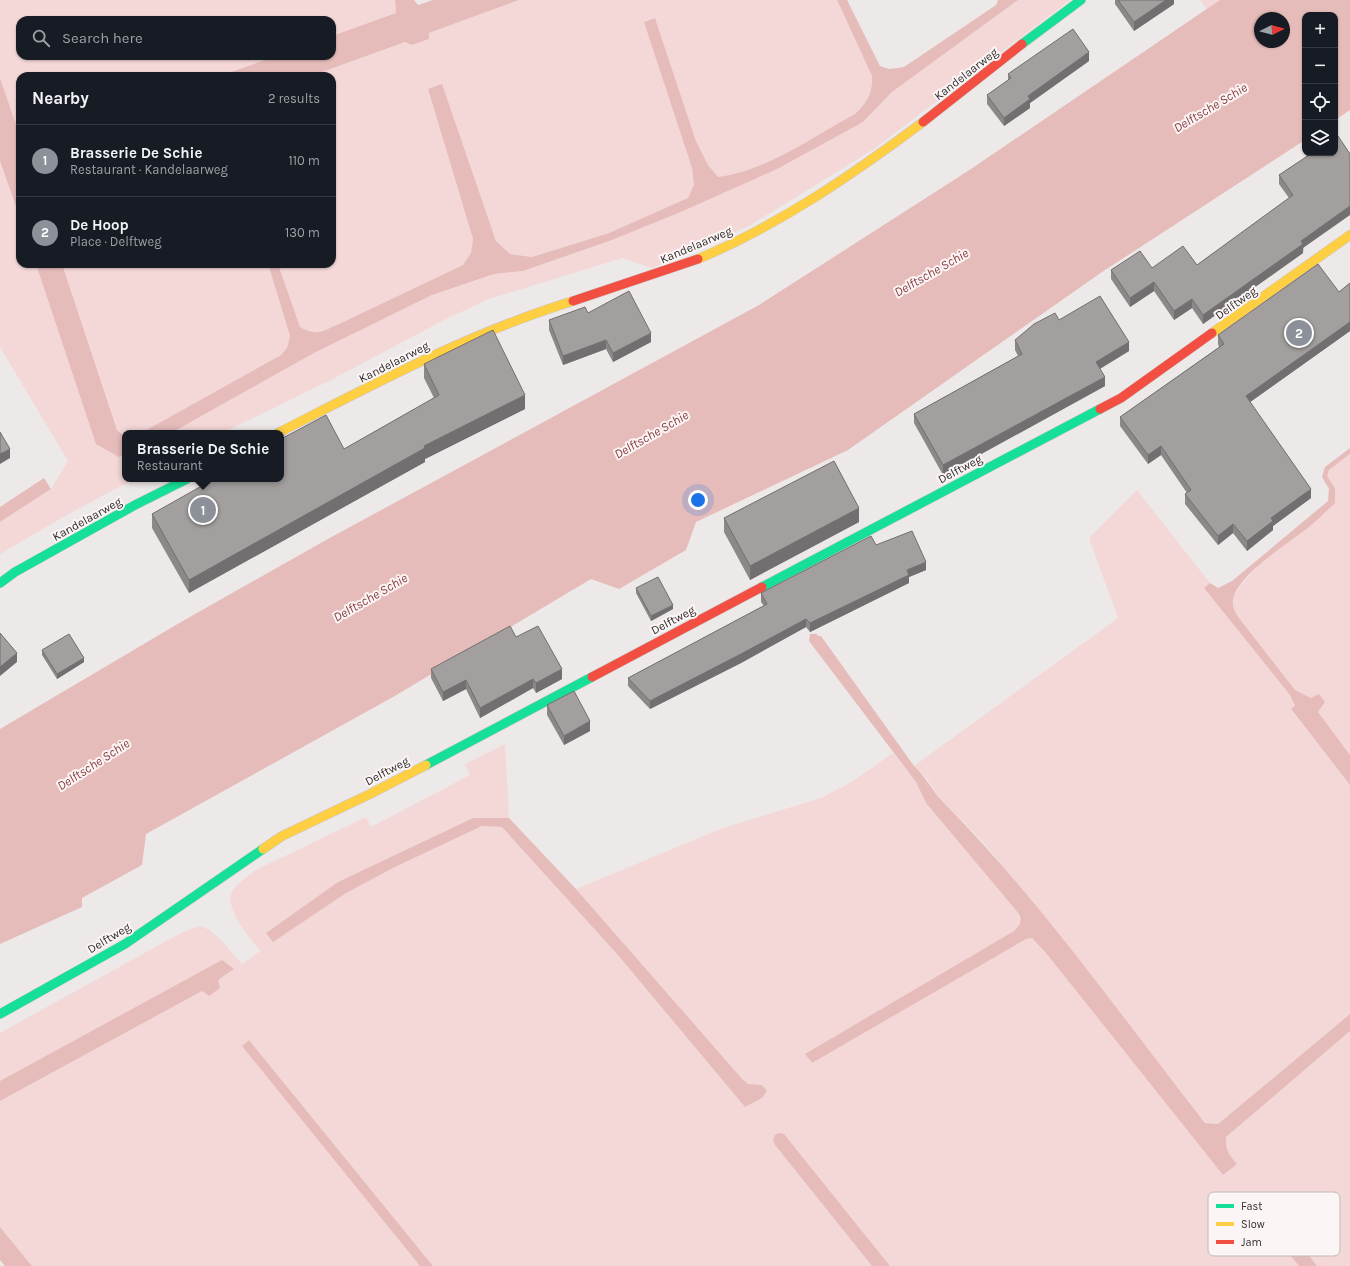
<!DOCTYPE html>
<html lang="en">
<head>
<meta charset="utf-8">
<style>
	:root { --surface:#171b24; --page:#20242c; --text:#f1f3f6; --muted:#9ea1a6; --line:#363941; --accent:#8c9099 }
	body { margin:0; font-family:Karla,sans-serif; background:var(--page); color:var(--text) }
	.controls { position:absolute; right:12px; top:12px; display:grid; overflow:hidden; border-radius:8px; box-shadow:0 1px 3px #0004 }
	.controls button { width:36px; height:36px; display:grid; place-items:center; padding:0; border:0; border-bottom:1px solid var(--line); background:var(--surface); color:var(--text); font:20px sans-serif }
	.compass { position:absolute; left:1254px; top:12px; width:36px; height:36px; border-radius:50%; background:var(--surface); box-shadow:0 1px 3px #0004; rotate:85deg }
	.you { position:absolute; left:698px; top:500px; width:14px; height:14px; margin:-10px; border:3px solid #fff; border-radius:50%; background:#1a73e8; box-shadow:0 0 0 6px #1a73e833 }
	.badge { display:grid; place-items:center; width:26px; height:26px; border-radius:50%; background:var(--accent); color:#fff; font-size:13px; font-weight:700 }
	.pin { position:absolute; translate:-50% -50%; border:2px solid #fff; box-shadow:0 1px 4px #0006 }
	.popup { position:absolute; left:122px; top:430px; width:162px; height:52px; box-sizing:border-box; display:grid; place-content:center; border-radius:8px; background:var(--surface); filter:drop-shadow(0 1px 3px #0005); font-size:13px; white-space:nowrap; color:var(--muted) }
	.popup b { font-size:15px; color:var(--text) }
	.popup::after { content:''; position:absolute; left:50%; top:100%; margin-left:-8px; border:8px solid transparent; border-top-color:var(--surface) }
	.list { margin:0; padding:0; list-style:none }
	h2 { display:flex; justify-content:space-between; align-items:center; height:52px; margin:0; padding:0 16px; font-size:17px }
	h2 small { font-size:13px; font-weight:400; color:var(--muted) }
	.list li { display:grid; grid-template-columns:26px 1fr auto; gap:12px; align-items:center; box-sizing:border-box; height:72px; padding:0 16px; border-top:1px solid var(--line) }
	.list b { display:block; font-size:15px; white-space:nowrap }
	.list p { margin:0; font-size:13px; white-space:nowrap; color:var(--muted) }
	.list em { font-size:13px; font-style:normal; color:var(--muted) }
	.icon { flex:none; width:22px; height:22px; fill:none; stroke:currentColor; stroke-width:2; stroke-linecap:round; stroke-linejoin:round }
	.map { position:relative; flex:none; width:1350px; height:1266px; overflow:hidden }
	.search { position:absolute; background:var(--surface); box-shadow:0 1px 3px #0004; left:16px; top:16px; width:320px; height:44px; display:flex; align-items:center; gap:10px; box-sizing:border-box; padding:0 14px; border-radius:12px; color:var(--muted); font-size:15px }
	.panel { position:absolute; background:var(--surface); box-shadow:0 1px 3px #0004; left:16px; top:72px; width:320px; height:196px; border-radius:12px }
	.map>svg:first-child { display:block }
	.green { fill:#f3d8d7 }
	.water { fill:#e6bcba; fill-rule:evenodd }
	.lines { fill:none; stroke-linecap:round; stroke-linejoin:round }
	.fast-casing { stroke:#c9c5c5; stroke-width:10 }
	.slow-casing { stroke:#c9c5c5; stroke-width:10 }
	.jam-casing { stroke:#c9c5c5; stroke-width:10 }
	.fast { stroke:#16e098; stroke-width:9 }
	.slow { stroke:#ffcf43; stroke-width:9 }
	.jam { stroke:#f24e42; stroke-width:9 }
	.wall { fill:#8b8988 }
	.shaded-wall { fill:#716f6f }
	.building { fill:#a29f9e; stroke:#716f6f }
	.labels { text-anchor:middle; stroke-width:4; stroke-linejoin:round; paint-order:stroke }
	.street-label { font-size:12px; fill:#302d2d; stroke:#fcf5f5 }
	.water-label { font-size:13px; font-style:italic; fill:#853c3e; stroke:#fcf5f5 }
	.key { fill:#fcf5f5; stroke:#bfb9b9; stroke-width:1 }
	.key-label { font-size:11px; fill:#302d2d }
</style>
</head>
<body>
<div class="map">
<svg width="1350" height="1266" viewBox="0 0 1350 1266">
	<rect width="100%" height="100%" fill="#ede9e8"/>
	<path class="green" d="M0 0H395L396 13 332 36V20H20V56H276L220 76H20V136L0 78Z
		M519 0H837L872 76C873 93 867 103 855 114 812 138 767 171 718 177L708 165 696 141 655 18 645 21 692 168 694 185 688 199 609 233 532 257 510 254 496 241 442 85 428 89 473 239 471 253 463 265 339 324C321 331 319 337 300 327L278 264H332V76H311L405 42 412 45 429 39V33Z
		M1018 0H1070L874 149 749 226 652 268 622 258 489 299 446 319 331 380 222 433H171L314 353 432 295 494 274 523 271 612 240 863 122 892 92Z
		M1200 0H1220L1207 9Z
		M0 161 20 218V264H36L59 330 119 457 125 454V479H134L65 516 0 554V522L51 489 68 461 0 347Z
		M62 264H268L290 336 287 348 281 355 141 433H125V437L117 430Z
		M1350 454V755L1321 718 1318 712 1324 702 1319 695 1311 698 1295 690 1239 618C1235 612 1232 607 1233 600 1237 576 1314 520 1335 503V488L1327 476 1329 470Z
		M1137 490 1210 583 1204 588 1290 695 1295 706 1291 710 1350 785V1014L1218 1124 1205 1123 1037 908 982 841 940 799 928 780 914 766 1118 618 1089 538Z
		M505 744 509 818H473L338 882 266 933 395 867 482 826 502 827 617 954 745 1107 767 1091 762 1085 748 1084 743 1081 576 889 723 828 821 798 850 783 893 753 916 782 926 803 1019 914 1020 925 1014 931 806 1054 811 1063 1026 939 1032 938 1046 953 1223 1175 1237 1164C1229 1155 1225 1149 1226 1137L1350 1031V1266H1317L1262 1192 1248 1203 1299 1266H890L784 1134 779 1133 775 1145 872 1266H433L249 1040 243 1046 420 1266H32L0 1227V1101L202 991 209 995 218 980 234 969 0 1081V1033L179 934C184 932 191 928 197 927 212 924 232 954 242 964L260 951C250 937 222 907 233 890 238 882 249 876 256 870L366 817 371 827 470 775 465 764Z"/>
	<path class="water" d="M395 0H414L418 5 433 0H519L429 33V39L412 45 405 42 311 76H220L276 56H332V36L396 13Z
		M837 0H847L880 66 889 69 904 67 996 5 998 0H1018L892 92 863 122 777 169 683 211 612 240 523 271 494 274 432 295 314 353 171 433H141L281 355 287 348 290 336 268 264H278L300 327C318 337 322 331 339 324L463 265 471 253 473 239 428 89 442 84 496 241 510 254 532 257 609 233 688 198 694 185 692 168 644 22 655 18 696 141 708 165 718 177C767 171 812 137 855 114 867 103 873 93 872 76Z
		M1220 0H1350V110L1335 120V15H1305V140L1102 272 848 450 696 522 686 550 619 589 591 579 393 697 146 834 142 865 82 898V907L0 944V729L181 622 326 540 759 305 971 169ZM1260 18H1284V42H1260Z
		M0 78 20 136V218L0 161Z
		M36 264H62L117 430 125 437V454L119 457 96 444Z
		M1350 448V454L1329 470 1327 476 1335 488V503C1327 510 1319 519 1310 526 1291 542 1237 574 1233 600 1232 607 1235 612 1239 618L1295 690 1311 698 1319 694 1325 702 1318 712 1350 755V785L1291 709 1295 706 1290 695 1204 588 1210 583 1218 588 1232 581 1328 501 1329 489 1322 477 1325 467Z
		M44 478 51 489 0 522V507Z
		M810 634H817L818 636H821L914 766C926 777 933 792 944 803 1040 900 1121 1016 1205 1123L1218 1124 1350 1014V1031L1226 1137C1225 1149 1229 1155 1237 1164L1223 1175 1046 953 1032 938 1026 939 812 1063 805 1054 1014 931C1020 925 1022 922 1019 914L926 803 916 782 809 641Z
		M473 818H509L576 889 743 1080 748 1084 762 1085 767 1091 762 1098 745 1107 617 954 502 827 482 826 395 867 346 893 273 942 266 933 338 882Z
		M222 960 234 969 218 980 220 988 209 996 202 991 0 1101V1081Z
		M249 1040 433 1266H420L242 1046Z
		M779 1133 784 1134 890 1266H872L775 1145 773 1140 775 1135Z
		M1262 1192 1317 1266H1299L1247 1203Z
		M0 1227 32 1266H5L0 1260Z"/>
	<g class="lines">
		<defs>
			<path id="fast" d="M1022 44 1081 0
				M0 583 15 572 135 505 187 479
				M762 587 1100 409
				M426 765 592 677
				M0 1014 125 944 263 849"/>
			<path id="slow" d="M698 259C779 225 852 175 923 122
				M1212 333 1350 235
				M278 433C374 384 469 333 573 301
				M263 849 282 836 370 794 426 765"/>
			<path id="jam" d="M923 122 1022 44
				M573 301 698 259
				M1100 409 1121 398 1212 333
				M592 677 762 587"/>
		</defs>
		<use href="#fast" class="fast-casing"/>
		<use href="#slow" class="slow-casing"/>
		<use href="#jam" class="jam-casing"/>
		<use href="#fast" class="fast"/>
		<use href="#slow" class="slow"/>
		<use href="#jam" class="jam"/>
	</g>
	<path class="wall" d="M1115 0H1174V4L1134 31 1115 4Z
		M1089 61 1030 103V108L1004 126 987 104V95L1008 80V74Z
		M1312 153 1303 253 1203 324 1192 308 1174 320 1154 291 1130 307 1111 279V270L1197 265 1289 198 1279 184V175Z
		M1350 283V331L1250 402 1311 498 1273 526V530L1247 551 1233 533 1218 545 1185 504V494L1187 493 1161 455 1148 464 1120 426V417L1219 347 1218 344V335L1339 292Z
		M588 313 651 342 613 362 606 349 563 365 549 330V320Z
		M1059 320 1129 351 1100 369 1105 386 943 475 914 423V414L1018 356 1015 350V340Z
		M424 364 525 409 425 459V462L189 593 152 528V514L344 449 434 398 424 378Z
		M724 518 859 522 750 580 724 532Z
		M876 545 926 570 909 577V583L810 632 806 627 741 663 650 709 628 686V678L764 606 761 602V593Z
		M636 588 673 609 651 621 636 593Z
		M516 637 562 679 536 693 533 688 480 718 466 689 443 701 431 678V669Z
		M42 650 84 662 57 679 42 655Z
		M547 705 590 731 564 745 547 715Z"/>
	<path class="shaded-wall" d="M1166 0H1174V4L1134 31V22Z
		M1089 52V61L1030 103V108L1004 126V118L1028 96Z
		M1350 206V215L1303 248V253L1203 324V315L1301 241Z
		M1154 282V291L1130 307V298Z
		M1192 299V308L1174 320V311Z
		M1350 322V331L1246 405V396Z
		M651 333V342L613 362V353Z
		M606 340V349L563 365V356Z
		M1129 342V351L1096 371V362Z
		M1105 377V386L943 475V465Z
		M525 395V409L425 459V462L189 593V580L424 446Z
		M1161 446V455L1148 464V455Z
		M10 449V458L0 464V454Z
		M1311 489V498L1273 526V530L1247 551V541L1271 518Z
		M859 508V522L750 580V566Z
		M1233 524V533L1218 545V536Z
		M926 562V570L909 577V583L810 632V623L907 570Z
		M673 605V609L651 621V616Z
		M806 619V627L741 663 650 709V701Z
		M17 653V662L0 676V667Z
		M84 658V662L57 679V674Z
		M562 669V679L536 693V683Z
		M533 679V688L480 718V708Z
		M466 680V689L443 701V692Z
		M590 721V731L564 745V736Z"/>
	<path class="building" d="M1118 0H1166L1134 22Z
		M1073 29 1089 52 1028 96 1030 99 1004 118 987 95 1011 78 1008 74Z
		M1338 136 1350 154V206L1301 241 1303 244 1203 315 1192 299 1174 311 1154 282 1130 298 1111 270 1140 251 1152 268 1183 246 1197 265 1293 195 1279 175 1312 153H1335V138Z
		M1318 264 1339 292 1350 283V322L1246 396 1311 489 1271 518 1273 521 1247 541 1233 524 1218 536 1185 494 1191 490 1161 446 1148 455 1120 417 1224 344 1218 335Z
		M629 291 651 333 613 353 606 340 563 356 549 320 585 307 588 313Z
		M1100 296 1129 342 1096 362 1105 377 943 465 914 414 1022 354 1015 340 1034 324 1055 313 1059 320Z
		M493 330 525 395 424 446 425 448 189 580 152 514 214 479H281V439L326 415 344 449 439 395 424 364Z
		M0 432 10 449 0 454Z
		M834 461 859 508 750 566 724 518Z
		M912 531 926 562 907 570 909 575 810 623 806 619 741 654 650 701 628 678 767 604 761 593 871 536 876 545Z
		M658 577 673 605 651 616 636 588Z
		M510 626 516 637 538 626 562 669 536 683 533 679 480 708 466 680 443 692 431 669Z
		M0 633 17 653 0 667Z
		M69 634 84 658 57 674 42 650Z
		M574 691 590 721 564 736 547 705Z"/>
	<g class="labels">
		<g class="street-label">
			<text transform="translate(966 74) rotate(-38)" y="4">Kandelaarweg</text>
			<text transform="translate(696 245) rotate(-23)" y="4">Kandelaarweg</text>
			<text transform="translate(1236 303) rotate(-35)" y="4">Delftweg</text>
			<text transform="translate(394 362) rotate(-27)" y="4">Kandelaarweg</text>
			<text transform="translate(960 469) rotate(-28)" y="4">Delftweg</text>
			<text transform="translate(87 519) rotate(-29)" y="4">Kandelaarweg</text>
			<text transform="translate(673 620) rotate(-28)" y="4">Delftweg</text>
			<text transform="translate(387 771) rotate(-28)" y="4">Delftweg</text>
			<text transform="translate(109 938) rotate(-31)" y="4">Delftweg</text>
		</g>
		<g class="water-label">
			<text transform="translate(1210 107) rotate(-31)" y="5">Delftsche Schie</text>
			<text transform="translate(931 272) rotate(-30)" y="5">Delftsche Schie</text>
			<text transform="translate(651 434) rotate(-30)" y="5">Delftsche Schie</text>
			<text transform="translate(370 597) rotate(-30)" y="5">Delftsche Schie</text>
			<text transform="translate(93 764) rotate(-33)" y="5">Delftsche Schie</text>
		</g>
	</g>
	<rect x="1208" y="1192" width="132" height="64" rx="6" class="key"/>
	<rect x="1216" y="1204" width="18" height="4" fill="#16e098"/>
	<rect x="1216" y="1222" width="18" height="4" fill="#ffcf43"/>
	<rect x="1216" y="1240" width="18" height="4" fill="#f24e42"/>
	<g class="key-label">
		<text x="1241" y="1210">Fast</text>
		<text x="1241" y="1228">Slow</text>
		<text x="1241" y="1246">Jam</text>
	</g>
</svg>
<div class="controls">
<button>+</button>
<button>−</button>
<button><svg class="icon" aria-label="locate" viewBox="0 0 24 24"><circle cx="12" cy="12" r="6"/><path d="M12 2v4M12 18v4M2 12h4M18 12h4"/></svg></button>
<button><svg class="icon" aria-label="layers" viewBox="0 0 24 24"><path d="M12 4l9 5-9 5-9-5zM3 14l9 5 9-5"/></svg></button>
</div>
<svg class="compass" viewBox="-18 -18 36 36"><path d="M0-13l5 13h-10z" fill="#e53935"/><path d="M0 13l5-13h-10z" fill="#9ea1a6"/></svg>
<div class="you"></div>
<div class="pin badge" style="left:203px;top:510px">1</div>
<div class="popup"><b>Brasserie De Schie</b>Restaurant</div>
<div class="pin badge" style="left:1299px;top:333px">2</div>
<div class="search"><svg class="icon" aria-label="search" viewBox="0 0 24 24"><circle cx="10" cy="10" r="6"/><path d="M15 15l6 6"/></svg>Search here</div>
<section class="panel">
<h2>Nearby<small>2 results</small></h2>
<ul class="list">
<li><span class="badge">1</span><div><b>Brasserie De Schie</b><p>Restaurant · Kandelaarweg</p></div><em>110 m</em></li>
<li><span class="badge">2</span><div><b>De Hoop</b><p>Place · Delftweg</p></div><em>130 m</em></li>
</ul>
</section>
</div>
</body>
</html>
